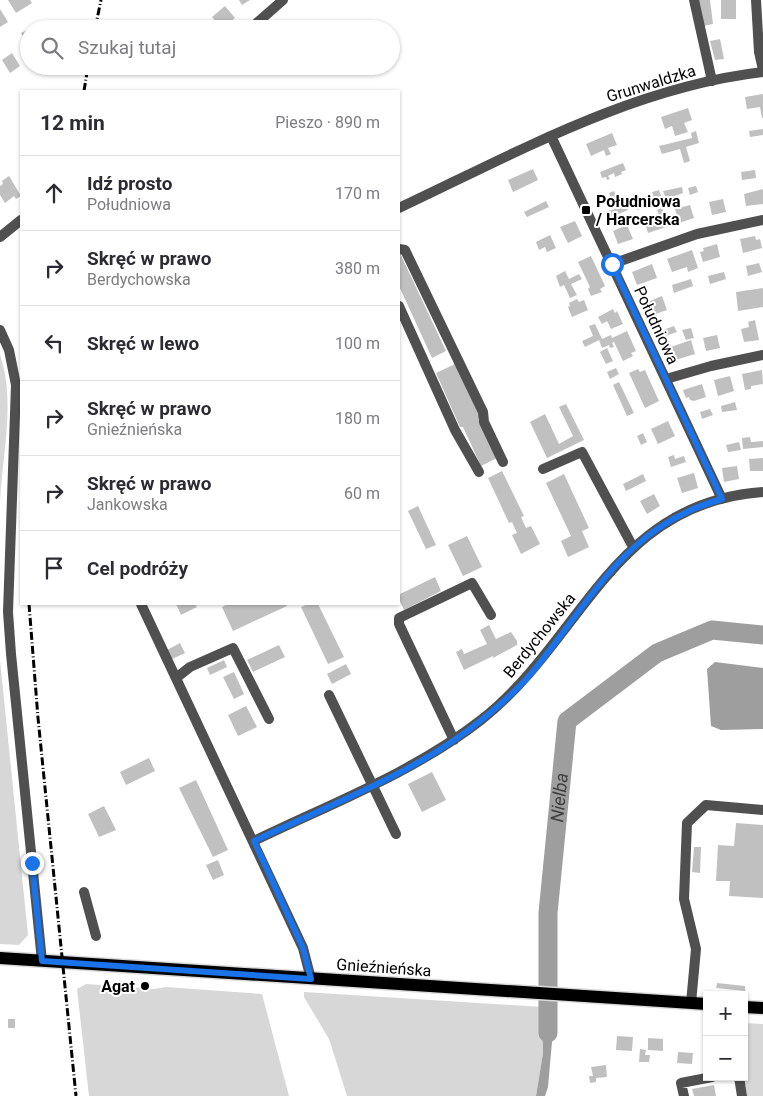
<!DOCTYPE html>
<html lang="pl">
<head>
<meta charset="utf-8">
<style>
	:root { --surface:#fff; --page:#f7f7f7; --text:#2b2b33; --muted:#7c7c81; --line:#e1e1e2 }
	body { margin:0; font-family:Roboto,sans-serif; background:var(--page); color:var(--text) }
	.controls { position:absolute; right:15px; bottom:15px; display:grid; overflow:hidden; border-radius:0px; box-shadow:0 1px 4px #0004 }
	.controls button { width:45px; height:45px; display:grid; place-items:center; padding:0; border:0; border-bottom:1px solid var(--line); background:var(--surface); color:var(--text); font:25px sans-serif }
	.stop { position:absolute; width:15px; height:15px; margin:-11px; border:4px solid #1a73e8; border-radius:50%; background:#fff }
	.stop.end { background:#1a73e8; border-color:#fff; box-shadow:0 1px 5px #0008 }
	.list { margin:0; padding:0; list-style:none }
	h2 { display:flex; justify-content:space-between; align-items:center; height:65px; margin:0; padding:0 20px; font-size:21px }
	h2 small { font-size:16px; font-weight:400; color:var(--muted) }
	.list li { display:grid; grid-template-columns:32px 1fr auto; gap:15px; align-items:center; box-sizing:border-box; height:75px; padding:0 20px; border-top:1px solid var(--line) }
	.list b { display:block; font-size:19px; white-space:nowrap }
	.list p { margin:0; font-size:16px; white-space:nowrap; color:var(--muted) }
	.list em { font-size:16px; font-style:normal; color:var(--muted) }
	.icon { flex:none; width:28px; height:28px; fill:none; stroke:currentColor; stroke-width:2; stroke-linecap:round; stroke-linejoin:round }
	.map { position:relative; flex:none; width:763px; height:1096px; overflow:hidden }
	.search { position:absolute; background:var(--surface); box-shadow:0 1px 4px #0004; left:20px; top:20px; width:380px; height:55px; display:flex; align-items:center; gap:12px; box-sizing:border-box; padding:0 18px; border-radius:28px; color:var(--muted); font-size:19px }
	.panel { position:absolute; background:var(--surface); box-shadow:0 1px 4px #0004; left:20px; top:90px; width:380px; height:515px; border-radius:0px }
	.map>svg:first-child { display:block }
	.green { fill:#d7d7d7 }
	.water { fill:#9e9e9e }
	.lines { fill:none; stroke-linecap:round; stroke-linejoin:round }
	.river { stroke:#9e9e9e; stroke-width:19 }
	.building { fill:#c0c0c0 }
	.major-casing { stroke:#dbdbdb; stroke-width:15 }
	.minor { stroke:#505050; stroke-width:10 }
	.major { stroke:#000; stroke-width:12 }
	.rail { stroke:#000; stroke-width:3; stroke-dasharray:8 2.5 1 2.5; stroke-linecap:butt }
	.route { stroke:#1a73e8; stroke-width:6 }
	.poi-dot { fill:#000; stroke:#fff; stroke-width:2 }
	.labels { text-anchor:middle; stroke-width:4; stroke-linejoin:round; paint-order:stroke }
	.street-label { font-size:16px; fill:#000; stroke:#fff }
	.poi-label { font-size:16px; font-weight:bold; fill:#000; stroke:#fff; text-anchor:start }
	.water-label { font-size:18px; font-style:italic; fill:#3f3f3f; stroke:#fff }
</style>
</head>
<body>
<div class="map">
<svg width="763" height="1096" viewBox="0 0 763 1096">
	<rect width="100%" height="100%" fill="#fff"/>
	<path class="green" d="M0 355C16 401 2 456 0 503Z
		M0 660 28 935 19 945 0 944Z
		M86 984 154 989 166 987 262 994 289 1096H89L77 989Z
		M304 992 542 1007 543 1053 536 1096H347L329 1039 304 997Z
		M744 1023 763 1024V1096H747L744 1077Z"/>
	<path class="water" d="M715 662 763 668V729L721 730 711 726 707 669Z
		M542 1007 555 1008 548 1087 545 1096H536L543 1053Z"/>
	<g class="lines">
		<path class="river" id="s1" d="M548 1033V913L567 721 657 653 712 630 763 635"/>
	</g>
	<path class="building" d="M8 0H30L32 3 16 13Z
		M239 0H250L242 5Z
		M698 0H710L713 24 703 26Z
		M721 0H736V19H721Z
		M225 6 235 18 222 29 212 17Z
		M0 9 8 22 0 27Z
		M29 29V42L27 43 21 33Z
		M720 39 724 59 715 60 710 41Z
		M12 53 20 66 10 73 2 60Z
		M763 94V118H762L760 107 747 109 745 97Z
		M688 108 692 120 684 123 688 132 675 136 672 126 665 129 661 117Z
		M763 129V135L750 137 749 131Z
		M696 131 699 143 686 147 690 161 684 163 680 149 662 154 659 146 692 138 691 133Z
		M612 133 617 145 608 148 611 154 606 156 604 150 591 156 586 144Z
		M623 163 626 170 621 172 622 174 615 177 614 173 608 176 610 179 607 180 606 177 602 178 600 172Z
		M533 169 538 180 513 192 508 180Z
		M755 170 756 178 742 180 741 172Z
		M9 176 21 196 16 199 14 196 5 203 0 195V186L3 184 2 181Z
		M696 186 698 192 690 195 688 188Z
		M682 187 683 193 666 199 663 191Z
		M763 189V204L746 206 744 194Z
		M659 190 664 205 657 208 652 192Z
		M614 191 617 199 612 201 609 193Z
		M638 198 640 202 651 198 654 204 637 210 633 199Z
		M723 199 726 212 712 215 709 202Z
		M546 201 549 207 527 217 524 212Z
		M624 201 628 210 614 216 615 218 611 219 608 211 615 209 614 206Z
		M680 201 682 207 690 205 694 218 679 223 673 202Z
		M662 208 669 226 648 233 644 220 659 215 657 210Z
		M575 221 582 236 568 243 560 227Z
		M627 225 633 239 618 244 613 231Z
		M550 235 556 248 547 252 545 247 539 250 536 242Z
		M755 236 756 240 760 239 762 248 743 253 740 239Z
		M717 244 720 257 703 262 700 252 704 251 703 248Z
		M692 250 698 268 688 272 687 267 672 272 667 259Z
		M399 251 446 351 432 358 399 286Z
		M591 256 605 286 600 289 602 292 591 296 588 289 590 287 578 262Z
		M759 263 762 272 748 276 746 266Z
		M652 264 657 278 637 285 632 272Z
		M565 271 569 279 579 274 582 279 571 284 577 295 570 298 564 285 560 287 556 276Z
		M724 272 726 279 710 284 708 276Z
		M691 279 693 286 674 293 672 285Z
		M763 288V307L738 311 736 292Z
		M662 296 667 310 650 316 645 303Z
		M577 299 579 302 584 300 588 310 572 317 568 307 570 306 569 303Z
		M613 309 615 313 617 311 623 324 611 329 607 321 602 324 598 317Z
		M755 320 759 340 744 342 741 329 749 327 748 322Z
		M595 324 602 339 611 335 612 338 627 331 636 351 631 353 633 356 623 361 614 342 612 343 614 347 610 348 609 345 602 348 599 340 585 347 582 341 593 336 589 326Z
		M674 326 677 332 665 336 663 330Z
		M691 328 694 338 686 340 682 330Z
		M717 335 720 348 706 351 703 338Z
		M691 340 695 354 669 362 665 349Z
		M607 348 613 361 606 364 600 352Z
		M455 364 481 418 478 419 497 458 481 466 463 427H460L436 373Z
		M616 368 619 374 610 379 607 372Z
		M638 369 640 372 645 370 659 401 645 408 629 373Z
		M762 370 763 384 751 386V389L745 390 742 374Z
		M730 376 734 391 718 396 714 380Z
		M619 382 634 413 627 416 613 385Z
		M702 384 706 397 694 401 690 400 689 397 686 398 683 390Z
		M735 402 737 410 722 412 721 406Z
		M566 404 584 440 547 458 530 422 545 414 559 444 573 436 559 407Z
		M710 409 713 415 702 419 700 412Z
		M668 421 675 436 658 444 651 429Z
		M643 433 647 442 641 445 637 436Z
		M750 437 751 442 763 441V447L743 449 742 438Z
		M739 442 741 450 728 452 726 445Z
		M674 455 675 459 684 456 686 462 671 467 668 457Z
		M763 458V471H750L749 459Z
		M737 466 739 479 724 482 722 468Z
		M502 471 524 516 521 517 526 528 531 526 540 544 521 554 512 535 517 533 512 522 509 523 488 478Z
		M694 473 698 488 682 493 677 478Z
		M564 474 589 528 582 531 589 547 568 557 561 541 571 536 546 483Z
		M643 474 646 481 626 491 623 484Z
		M654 494 660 506 647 514 640 501Z
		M418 506 436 545 426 549 408 511Z
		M467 536 482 567 463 576 448 545Z
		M435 577 441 591 404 610 399 599V590L400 594Z
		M176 604H195L197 607 181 615Z
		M228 604H285L287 606 233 631 222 607Z
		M308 604H318L344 657 328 664 301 607Z
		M489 625 496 639 511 632 517 641V645L493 658V656L464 670 456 652 462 649 464 654 487 644 480 630Z
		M180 643 185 653 172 659 167 650Z
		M279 645 285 657 253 672 247 660Z
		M224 660 227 667 210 675 207 668Z
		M346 664 351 674 332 684 327 674Z
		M234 672 244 694 234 699 223 677Z
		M246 706 257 727 238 736 228 715Z
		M149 758 155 771 126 785 120 772Z
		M432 772 446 800 422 812 408 784Z
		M196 780 228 850 213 857 179 788Z
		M104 806 116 830 99 837 88 814Z
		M736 823 763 825V898L729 896 730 881H716L718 845 734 846Z
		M694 847H701L700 873 692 872Z
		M218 860 224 875 213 880 206 865Z
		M143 983H147V989H143Z
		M717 983 745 986V991L716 988Z
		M8 1019H15V1028H8Z
		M617 1036 633 1037 632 1051 616 1050Z
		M648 1038 663 1039V1051L648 1050Z
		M640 1049 646 1050 645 1055H650L649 1062H639Z
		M678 1052 693 1053 692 1064 677 1063Z
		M606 1065 607 1077 596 1078V1082L590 1083 589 1076H593L591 1067Z
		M714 1085 716 1096H694L692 1089Z"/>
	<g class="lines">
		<defs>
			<path id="major" d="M0 958 707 1004
				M744 1007 763 1008"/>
		</defs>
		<use href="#major" class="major-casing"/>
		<path class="minor" d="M694 0 712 81
			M756 0 759 52 763 70
			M250 29 283 0
			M551 136 722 499
			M399 208C516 153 633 87 763 72
			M0 237 21 220
			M399 249 405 250 483 412 484 422 503 462
			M612 264 697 234 763 220
			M399 306 455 430 479 472
			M0 330 9 350 16 385 8 612 11 654 42 961
			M666 379 711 366 763 355
			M543 469 582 452 633 547
			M141 604 303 948 311 979
			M176 678 190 667 233 648 269 719
			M329 695 396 834
			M454 740 399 624V618L472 583 491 615
			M254 841C330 804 413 773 481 720 583 640 612 502 763 492
			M84 892 96 936
			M691 1003 696 949 684 899 687 823 706 805 763 810
			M739 1077 742 1096
			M684 1096 681 1083 712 1077"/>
		<use href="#major" class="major"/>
		<path class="rail" d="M95 29 101 0
			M84 91 88 66
			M29 604 38 718 76 1096"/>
	</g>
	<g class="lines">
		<path class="route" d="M32 863 42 961 311 979 303 948 254 841C331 804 417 773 484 718 503 702 523 685 538 665 595 594 628 525 722 499L612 264"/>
	</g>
	<g class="poi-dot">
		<rect x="581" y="205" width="10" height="10" rx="2.5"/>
		<circle cx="145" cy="986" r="5"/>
	</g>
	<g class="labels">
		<g class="street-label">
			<text transform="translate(651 83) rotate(-17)" y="6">Grunwaldzka</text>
			<text transform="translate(657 325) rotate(65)" y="6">Południowa</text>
			<text transform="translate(539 635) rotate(-51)" y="6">Berdychowska</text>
			<text transform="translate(384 967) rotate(4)" y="6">Gnieźnieńska</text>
		</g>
		<g class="poi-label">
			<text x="596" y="207">Południowa<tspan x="596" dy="18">/ Harcerska</tspan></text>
			<text x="135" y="992" text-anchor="end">Agat</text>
		</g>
		<g class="water-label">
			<text dy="6" stroke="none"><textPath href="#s1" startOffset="236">Nielba</textPath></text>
		</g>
	</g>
</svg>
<div class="controls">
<button>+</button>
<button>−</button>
</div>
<div class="stop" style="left:612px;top:264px"></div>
<div class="stop end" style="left:32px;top:863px"></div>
<div class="search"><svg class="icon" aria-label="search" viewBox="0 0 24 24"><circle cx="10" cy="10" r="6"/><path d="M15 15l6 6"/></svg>Szukaj tutaj</div>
<section class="panel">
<h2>12 min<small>Pieszo · 890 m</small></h2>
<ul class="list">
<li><svg class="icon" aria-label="ahead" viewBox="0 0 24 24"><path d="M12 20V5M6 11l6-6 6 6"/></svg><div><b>Idź prosto</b><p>Południowa</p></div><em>170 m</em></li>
<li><svg class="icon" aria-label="right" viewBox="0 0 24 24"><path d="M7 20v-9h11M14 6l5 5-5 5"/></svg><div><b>Skręć w prawo</b><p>Berdychowska</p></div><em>380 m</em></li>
<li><svg class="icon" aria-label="left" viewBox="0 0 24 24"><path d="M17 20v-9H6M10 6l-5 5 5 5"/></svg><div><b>Skręć w lewo</b></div><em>100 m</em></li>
<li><svg class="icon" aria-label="right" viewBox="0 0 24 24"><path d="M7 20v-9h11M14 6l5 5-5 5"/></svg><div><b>Skręć w prawo</b><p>Gnieźnieńska</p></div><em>180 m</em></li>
<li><svg class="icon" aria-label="right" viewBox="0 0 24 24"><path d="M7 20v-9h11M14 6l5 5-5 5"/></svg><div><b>Skręć w prawo</b><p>Jankowska</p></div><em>60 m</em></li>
<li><svg class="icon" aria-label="arrive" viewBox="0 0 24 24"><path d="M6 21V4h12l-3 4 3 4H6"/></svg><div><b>Cel podróży</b></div></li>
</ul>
</section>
</div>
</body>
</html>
